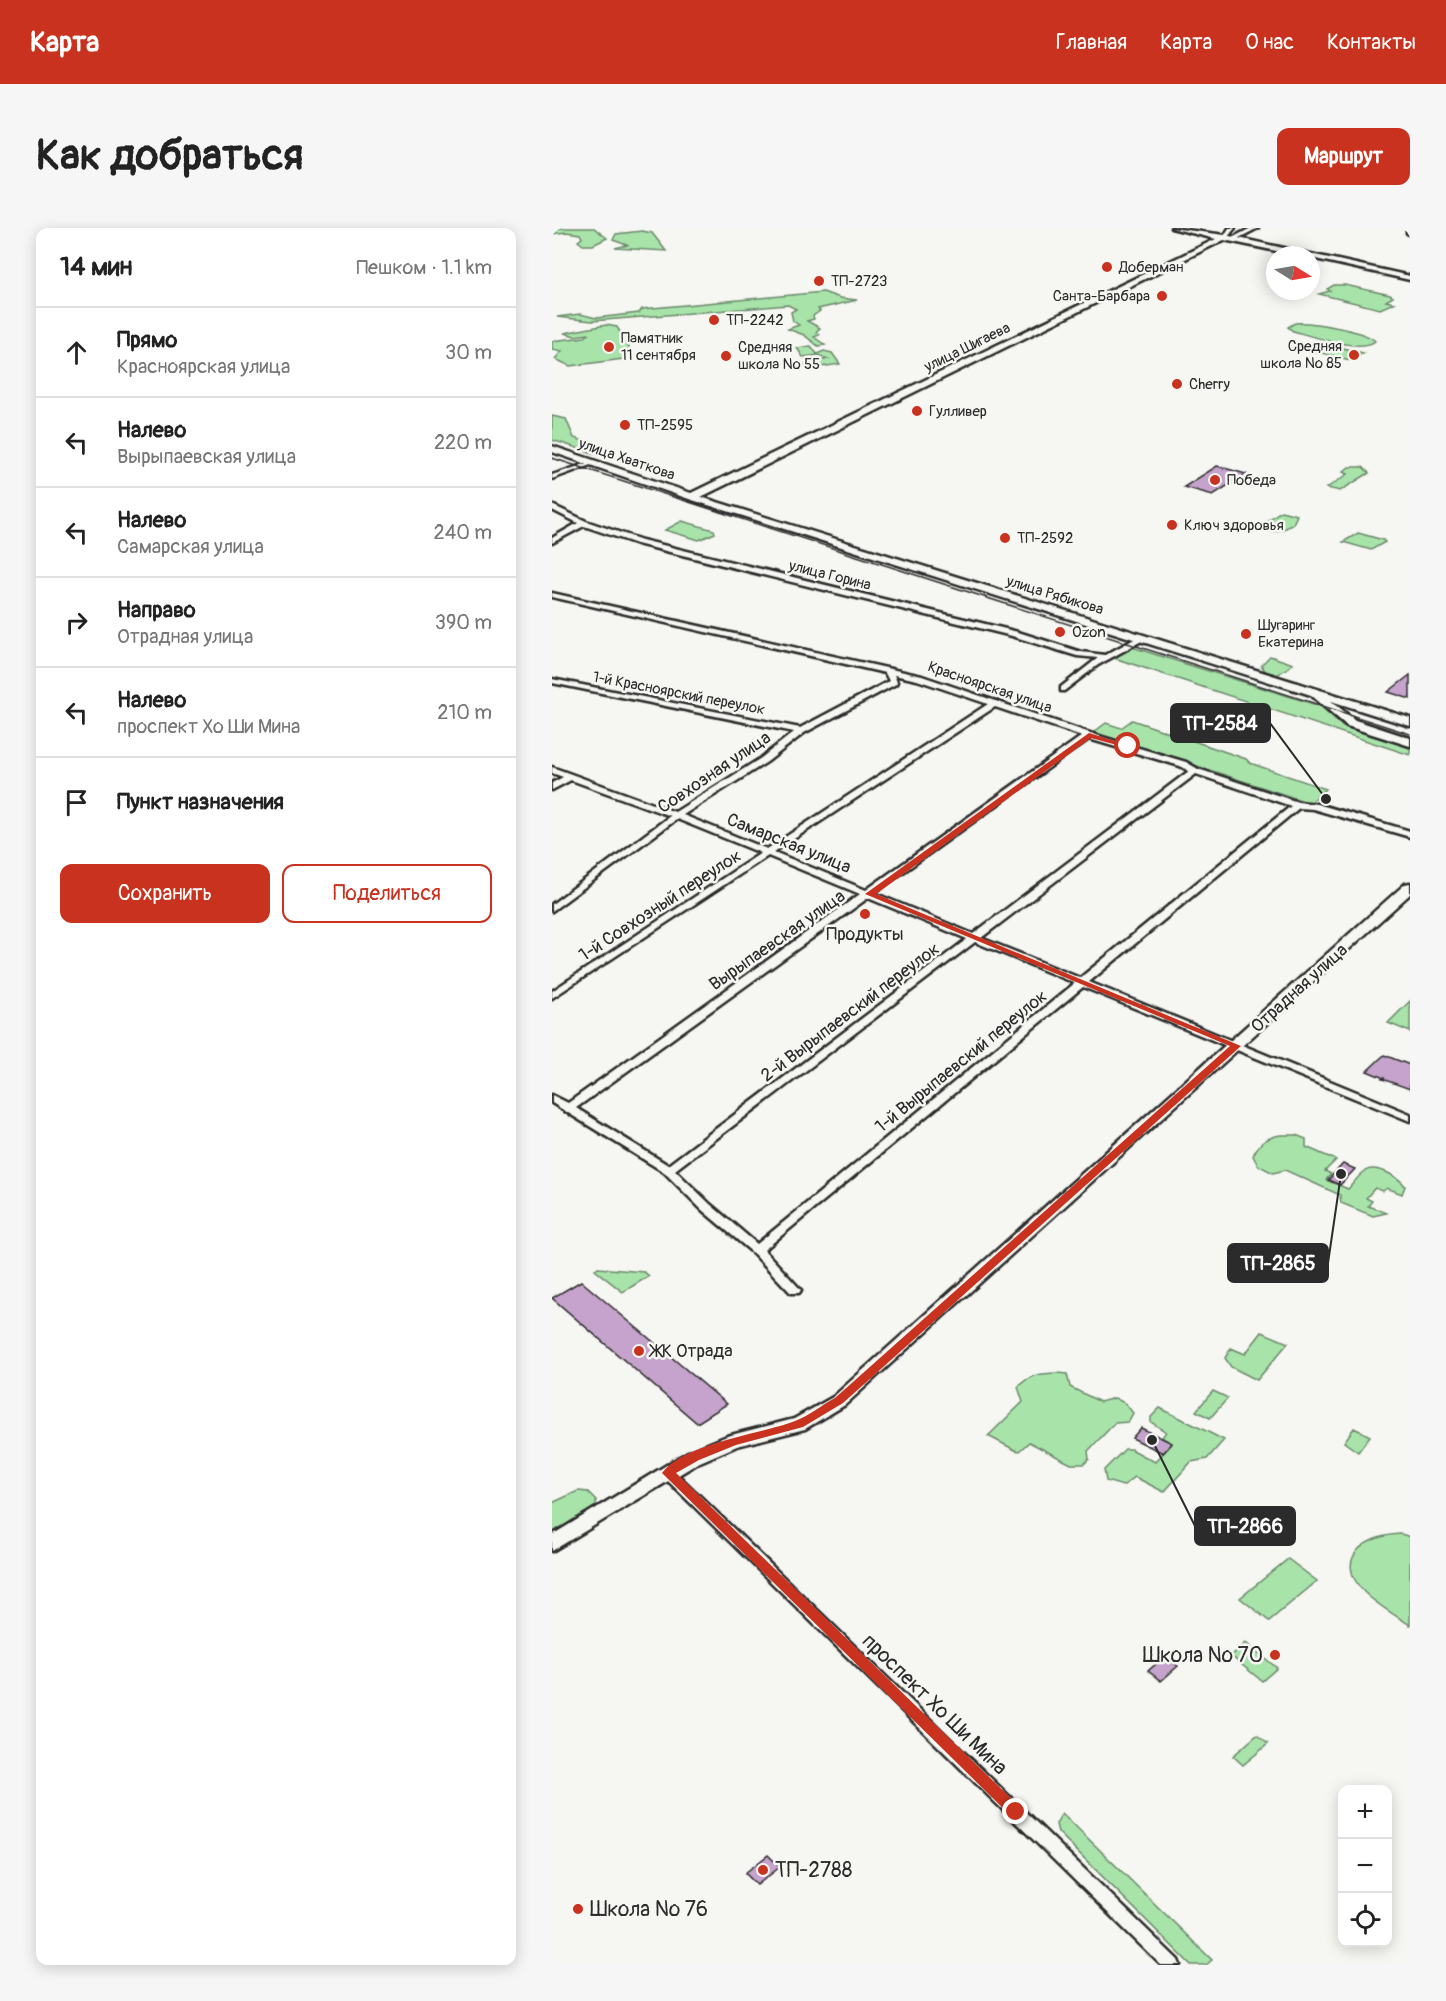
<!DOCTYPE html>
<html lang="ru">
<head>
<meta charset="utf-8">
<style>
	:root { --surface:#fff; --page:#f6f6f6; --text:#222; --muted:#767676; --line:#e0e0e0; --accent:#c8321e }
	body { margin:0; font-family:Pangolin,sans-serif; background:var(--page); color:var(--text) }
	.controls { position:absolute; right:18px; bottom:18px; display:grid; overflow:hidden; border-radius:12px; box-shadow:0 3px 15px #0003 }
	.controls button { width:54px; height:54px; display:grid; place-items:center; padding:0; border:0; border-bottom:2px solid var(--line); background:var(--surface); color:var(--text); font:30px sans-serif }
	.compass { position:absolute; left:714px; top:18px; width:54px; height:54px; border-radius:50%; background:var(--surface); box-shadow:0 3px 15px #0003; rotate:101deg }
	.stop { position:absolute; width:18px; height:18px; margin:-14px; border:4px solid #c8321e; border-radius:50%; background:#fff }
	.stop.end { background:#c8321e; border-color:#fff; box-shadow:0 2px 6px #0008 }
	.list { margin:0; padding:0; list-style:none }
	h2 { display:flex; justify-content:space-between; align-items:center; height:78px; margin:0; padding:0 24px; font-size:26px }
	h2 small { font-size:20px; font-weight:400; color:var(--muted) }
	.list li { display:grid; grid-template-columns:39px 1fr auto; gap:18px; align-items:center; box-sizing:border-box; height:90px; padding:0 24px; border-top:2px solid var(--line) }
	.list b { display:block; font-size:22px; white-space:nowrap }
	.list p { margin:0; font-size:20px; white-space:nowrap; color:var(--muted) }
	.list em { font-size:20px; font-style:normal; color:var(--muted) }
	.actions { display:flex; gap:12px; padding:18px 24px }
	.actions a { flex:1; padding:14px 0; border:2px solid var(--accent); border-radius:12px; text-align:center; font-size:21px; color:var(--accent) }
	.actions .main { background:var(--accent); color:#fff }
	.icon { flex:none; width:33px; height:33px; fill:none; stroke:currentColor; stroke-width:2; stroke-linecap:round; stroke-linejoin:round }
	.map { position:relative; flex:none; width:858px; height:1737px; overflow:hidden; border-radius:12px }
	header { display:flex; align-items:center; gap:36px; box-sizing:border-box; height:84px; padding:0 30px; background:var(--accent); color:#fff }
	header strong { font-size:28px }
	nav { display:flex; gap:33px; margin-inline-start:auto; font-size:21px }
	.intro { display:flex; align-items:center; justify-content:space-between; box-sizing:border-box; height:144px; padding:0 36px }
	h1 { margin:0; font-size:42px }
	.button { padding:15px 27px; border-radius:12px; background:var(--accent); color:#fff; font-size:21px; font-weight:700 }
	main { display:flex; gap:36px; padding:0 36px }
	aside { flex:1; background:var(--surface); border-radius:12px; box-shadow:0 3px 15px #0003 }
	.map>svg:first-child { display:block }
	.green { fill:#a8e4aa; stroke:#6a886a; stroke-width:1.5 }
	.building { fill:#c6a3cd; stroke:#2b2b2b; stroke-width:1.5 }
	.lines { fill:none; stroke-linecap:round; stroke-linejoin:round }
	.street-casing { stroke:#2b2b2b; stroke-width:5 }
	.secondary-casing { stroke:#2b2b2b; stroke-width:5 }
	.street { fill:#f6f6f2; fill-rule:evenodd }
	.secondary { fill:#f6f6f2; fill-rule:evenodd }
	.tram { stroke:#2b2b2b; stroke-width:1.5 }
	.route { fill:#c8321e }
	.poi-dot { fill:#c8321e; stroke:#f6f6f2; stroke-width:2 }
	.labels { text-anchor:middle; stroke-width:5; stroke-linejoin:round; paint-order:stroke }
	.far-poi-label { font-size:15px; fill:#2b2b2b; stroke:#f6f6f2; text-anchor:start }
	.far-street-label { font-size:15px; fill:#2b2b2b; stroke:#f6f6f2 }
	.street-label { font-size:18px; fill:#2b2b2b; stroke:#f6f6f2 }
	.poi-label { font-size:18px; fill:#2b2b2b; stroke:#f6f6f2 }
	.near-poi-label { font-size:21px; fill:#2b2b2b; stroke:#f6f6f2; text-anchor:start }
	.near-street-label { font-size:21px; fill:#2b2b2b; stroke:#f6f6f2 }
	.leader { fill:none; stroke:#2b2b2b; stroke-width:2 }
	.callout-dot { fill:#2b2b2b; stroke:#f6f6f2; stroke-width:2 }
	.callout { fill:#2b2b2b; stroke:#2b2b2b; stroke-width:2 }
	.callout-label { font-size:20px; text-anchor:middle; font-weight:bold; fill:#fff }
</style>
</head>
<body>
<header>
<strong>Карта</strong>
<nav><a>Главная</a><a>Карта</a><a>О нас</a><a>Контакты</a></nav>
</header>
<div class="intro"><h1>Как добраться</h1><a class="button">Маршрут</a></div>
<main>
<aside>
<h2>14 мин<small>Пешком · 1.1 km</small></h2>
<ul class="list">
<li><svg class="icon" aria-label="ahead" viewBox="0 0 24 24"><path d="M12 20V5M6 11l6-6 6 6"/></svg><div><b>Прямо</b><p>Красноярская улица</p></div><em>30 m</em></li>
<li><svg class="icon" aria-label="left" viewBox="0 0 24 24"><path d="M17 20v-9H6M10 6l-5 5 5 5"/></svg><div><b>Налево</b><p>Вырыпаевская улица</p></div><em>220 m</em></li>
<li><svg class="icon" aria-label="left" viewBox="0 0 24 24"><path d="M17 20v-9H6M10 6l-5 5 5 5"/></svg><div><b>Налево</b><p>Самарская улица</p></div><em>240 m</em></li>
<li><svg class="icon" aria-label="right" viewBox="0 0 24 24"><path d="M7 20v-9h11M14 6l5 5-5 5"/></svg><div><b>Направо</b><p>Отрадная улица</p></div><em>390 m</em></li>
<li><svg class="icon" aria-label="left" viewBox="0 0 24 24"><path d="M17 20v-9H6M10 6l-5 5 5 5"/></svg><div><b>Налево</b><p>проспект Хо Ши Мина</p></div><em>210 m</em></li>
<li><svg class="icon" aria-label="arrive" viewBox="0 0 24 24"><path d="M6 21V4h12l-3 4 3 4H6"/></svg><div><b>Пункт назначения</b></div></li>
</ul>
<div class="actions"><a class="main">Сохранить</a><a>Поделиться</a></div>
</aside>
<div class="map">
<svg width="858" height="1737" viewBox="0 0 858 1737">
	<rect width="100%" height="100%" fill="#f6f6f2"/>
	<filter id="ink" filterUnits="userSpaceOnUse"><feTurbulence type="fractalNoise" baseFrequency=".0167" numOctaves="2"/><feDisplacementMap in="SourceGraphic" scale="12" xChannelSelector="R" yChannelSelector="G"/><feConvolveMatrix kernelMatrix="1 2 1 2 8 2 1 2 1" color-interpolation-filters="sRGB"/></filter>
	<g filter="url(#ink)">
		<path class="green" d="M0 0H42L55 10 41 17H31L26 13 30 10 28 6 14 4 0 6Z
			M90 3 100 5 114 23 63 20 75 17 61 12 64 6Z
			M782 57H793L838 67 841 69 834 73 842 75 828 81 767 66 778 63 775 61Z
			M271 64 288 70 305 72 266 81 268 83 261 88 262 91 255 93 268 100 264 104 267 107 262 109 273 117 266 118 252 107 236 101 247 97 241 93 239 84 244 81 236 77 40 93 5 89 28 86 44 90 87 85 90 81Z
			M743 95C758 93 814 103 823 113 810 125 759 108 741 103L736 99Z
			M54 97 65 99 82 128 79 130 18 138 3 131 10 123 0 121V113L33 109 37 106 23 108 12 105Z
			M762 113 811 125 798 132 749 120Z
			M259 118 265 126 272 123 280 125 288 136 262 140 253 138 252 136 276 131 266 127 251 129 245 120Z
			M0 188 14 191 22 210 56 220 57 224 50 228 0 212Z
			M797 239H811L817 245 788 263 775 260 796 246 791 244Z
			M729 283 745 287 741 296C730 303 718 306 706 299Z
			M130 293 162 302 163 305 147 312 113 302Z
			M806 305 831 312 833 314 819 322 791 314Z
			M580 419 768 478 791 498 858 520V527L559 429Z
			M718 428 741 436 725 447 714 444 709 437Z
			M580 492 694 531 698 535 774 561 758 575 542 504 554 495 569 500Z
			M858 773V804L836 795Z
			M729 907H744L754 911V919L784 932 773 943 779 946 774 952 796 961C801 956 807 947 813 943 824 936 847 949 853 958L850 966 835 960 831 963 823 960 814 970 820 973 816 978 834 985 821 988 789 975 788 967 733 942 721 945 706 937 701 928C706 915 716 909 729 907Z
			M46 1040 92 1044 97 1048 71 1064 43 1042Z
			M710 1104 736 1115 705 1152 679 1139 673 1130 679 1120 693 1126Z
			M505 1145 515 1146 518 1159 548 1174 563 1170 574 1176 581 1185 576 1194 563 1195 536 1223 537 1231 532 1236H519L477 1214 467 1223 463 1222 436 1208 471 1174 466 1159C478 1146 487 1146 505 1145Z
			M661 1163 676 1170 658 1190 644 1183Z
			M608 1180 672 1212 655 1231 639 1234 612 1264 583 1249 571 1258 554 1253 552 1242 573 1221H579L603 1234 620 1216 610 1209 614 1204 599 1194V1189Z
			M802 1200 818 1208 806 1224 792 1214Z
			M26 1263 36 1264 44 1272V1279L0 1306V1275Z
			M849 1306 858 1309V1397C843 1387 825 1377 812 1364 780 1330 814 1307 849 1306Z
			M736 1331 765 1353 717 1393 688 1370Z
			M694 1415 725 1440 710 1453 679 1428Z
			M705 1507 716 1516 691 1537 681 1528Z
			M510 1585 660 1732 654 1737H639L506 1604 504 1596Z"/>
		<path class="building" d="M665 238 694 246 661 267 632 259Z
			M858 447V471L836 464Z
			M832 827 858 837V861L830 851 832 850 815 843Z
			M791 936 803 941 788 957 776 952Z
			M29 1053 175 1176 145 1195 0 1070Z
			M589 1200 620 1215 611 1225 580 1210Z
			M613 1428 626 1438 609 1453 596 1443Z
			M216 1627 228 1639 205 1657 193 1645Z"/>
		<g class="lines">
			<defs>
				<path id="street" d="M677 0H683L675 10H671Z
					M699 0H706L683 12 678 11Z
					M855 3H858V7L855 5Z
					M39 234 44 235 0 251V247Z
					M0 277 34 293 90 312 466 404 529 424 553 427 588 408H591L595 410 546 437 512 463H509V459L546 430 525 428 460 408 85 316 32 298 0 315V310L26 295 0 282Z
					M0 365 370 448 553 510 634 534 646 541 746 574 765 576 858 603V609L761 581 747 580 537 754 858 886V893L531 759 212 1022 249 1062 247 1065H239L201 1025 150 982 112 944 0 875V867L16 875 308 666 216 628 0 770V763L209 625 125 591 0 683V676L118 588 19 552 0 562V555L11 549 0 545V539L123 584 209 530 242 504 0 455V451L248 500 337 453 333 445 0 369ZM342 447 365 452 436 476 215 621 131 587 215 534 252 505 344 456 345 454ZM443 479 530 508 314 662 222 624ZM537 511 628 538 637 543 421 706 322 665ZM644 546 739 578 528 750 429 710ZM316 670 415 711 116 937 24 880ZM423 714 523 755 205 1016 158 976 123 942Z
					M116 1240 121 1242 626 1732 628 1737H609L111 1248 110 1245 111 1242Z"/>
				<path id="secondary" d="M619 0 673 7 858 48V52L759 30V27H743L672 12 149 269 858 490V498L779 473 803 492 858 510V518L795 498 759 467 137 271 0 224V218L139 265 664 11Z
					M858 655V666L293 1177 253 1201 185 1218 148 1234 0 1323V1307L136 1224 175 1208 242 1191 281 1169 853 656Z"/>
			</defs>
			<use href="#street" class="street-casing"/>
			<use href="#secondary" class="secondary-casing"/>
			<use href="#street" class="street"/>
			<use href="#secondary" class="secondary"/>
			<path class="tram" d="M0 230 858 506"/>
		</g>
	</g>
	<path class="route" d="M537 505 579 518 576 520 539 510 324 666 689 818 291 1175 251 1199 184 1217 147 1232 124 1245 469 1580V1588H459L110 1245C132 1215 210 1206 243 1193 257 1188 270 1177 283 1170L678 818 313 666Z"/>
	<g class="poi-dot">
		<circle cx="555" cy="39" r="6"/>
		<circle cx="267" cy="53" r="6"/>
		<circle cx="610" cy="68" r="6"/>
		<circle cx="162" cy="92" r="6"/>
		<circle cx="57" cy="119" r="6"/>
		<circle cx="802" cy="127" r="6"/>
		<circle cx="174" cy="128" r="6"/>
		<circle cx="625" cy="156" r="6"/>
		<circle cx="365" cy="183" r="6"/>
		<circle cx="73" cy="197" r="6"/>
		<circle cx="663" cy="252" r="6"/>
		<circle cx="620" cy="297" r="6"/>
		<circle cx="453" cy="310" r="6"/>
		<circle cx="508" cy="404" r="6"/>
		<circle cx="694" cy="406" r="6"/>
		<circle cx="313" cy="686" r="6"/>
		<circle cx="87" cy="1123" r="6"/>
		<circle cx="723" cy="1427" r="6"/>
		<circle cx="211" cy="1642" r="6"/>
		<circle cx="26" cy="1681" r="6"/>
	</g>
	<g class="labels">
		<g class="far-poi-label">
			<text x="567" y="44">Доберман</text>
			<text x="279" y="58">ТП-2723</text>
			<text x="598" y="73" text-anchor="end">Санта-Барбара</text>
			<text x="174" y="97">ТП-2242</text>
			<text x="69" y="115">Памятник<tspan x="69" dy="17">11 сентября</tspan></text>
			<text x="790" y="123" text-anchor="end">Средняя<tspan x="790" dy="17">школа № 85</tspan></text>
			<text x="186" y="124">Средняя<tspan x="186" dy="17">школа № 55</tspan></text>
			<text x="637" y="161">Cherry</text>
			<text x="377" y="188">Гулливер</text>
			<text x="85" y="202">ТП-2595</text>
			<text x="675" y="257">Победа</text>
			<text x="632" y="302">Ключ здоровья</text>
			<text x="465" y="315">ТП-2592</text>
			<text x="706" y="402">Шугаринг<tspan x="706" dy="17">Екатерина</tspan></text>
			<text x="520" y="409">Ozon</text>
		</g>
		<g class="far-street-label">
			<text transform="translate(415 119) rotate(-26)" y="5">улица Шигаева</text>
			<text transform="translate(75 231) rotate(19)" y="5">улица Хваткова</text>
			<text transform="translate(278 347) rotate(14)" y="5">улица Горина</text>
			<text transform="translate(503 367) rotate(17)" y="5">улица Рябикова</text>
			<text transform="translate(438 459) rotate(19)" y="5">Красноярская улица</text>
			<text transform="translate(127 465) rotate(11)" y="5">1-й Красноярский переулок</text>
		</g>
		<g class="street-label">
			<text transform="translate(162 544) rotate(-34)" y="6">Совхозная улица</text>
			<text transform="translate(237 615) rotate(22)" y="6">Самарская улица</text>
			<text transform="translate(108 677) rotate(-33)" y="6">1-й Совхозный переулок</text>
			<text transform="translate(225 712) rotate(-35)" y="6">Вырыпаевская улица</text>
			<text transform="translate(747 760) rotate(-42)" y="6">Отрадная улица</text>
			<text transform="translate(298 784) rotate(-37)" y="6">2-й Вырыпаевский переулок</text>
			<text transform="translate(409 833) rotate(-39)" y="6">1-й Вырыпаевский переулок</text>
		</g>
		<g class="poi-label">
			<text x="313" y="712">Продукты</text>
			<text x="99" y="1129" text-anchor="start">ЖК Отрада</text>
		</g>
		<g class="near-poi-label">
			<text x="711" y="1434" text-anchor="end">Школа № 70</text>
			<text x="223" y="1649">ТП-2788</text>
			<text x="38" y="1688">Школа № 76</text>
		</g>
		<g class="near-street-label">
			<text transform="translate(383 1476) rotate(44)" y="7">проспект Хо Ши Мина</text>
		</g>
	</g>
	<path class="leader" d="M774 571L718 495M789 946L776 1035M600 1212L643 1298"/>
	<g class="callout-dot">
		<circle cx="774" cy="571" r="6"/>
		<circle cx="789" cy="946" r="6"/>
		<circle cx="600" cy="1212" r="6"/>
	</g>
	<g class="callout">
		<rect x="619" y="476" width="99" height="38" rx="6"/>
		<rect x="676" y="1016" width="100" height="38" rx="6"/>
		<rect x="643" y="1279" width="100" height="38" rx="6"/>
	</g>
	<g class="callout-label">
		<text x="668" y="502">ТП-2584</text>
		<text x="726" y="1042">ТП-2865</text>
		<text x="693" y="1305">ТП-2866</text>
	</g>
</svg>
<div class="controls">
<button>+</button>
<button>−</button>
<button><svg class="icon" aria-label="locate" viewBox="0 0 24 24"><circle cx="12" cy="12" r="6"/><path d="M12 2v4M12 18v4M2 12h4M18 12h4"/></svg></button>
</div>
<svg class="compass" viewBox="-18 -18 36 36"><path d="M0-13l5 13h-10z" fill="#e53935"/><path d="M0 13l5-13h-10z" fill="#767676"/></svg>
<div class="stop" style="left:576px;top:518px"></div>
<div class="stop end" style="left:464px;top:1584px"></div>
</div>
</main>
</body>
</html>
